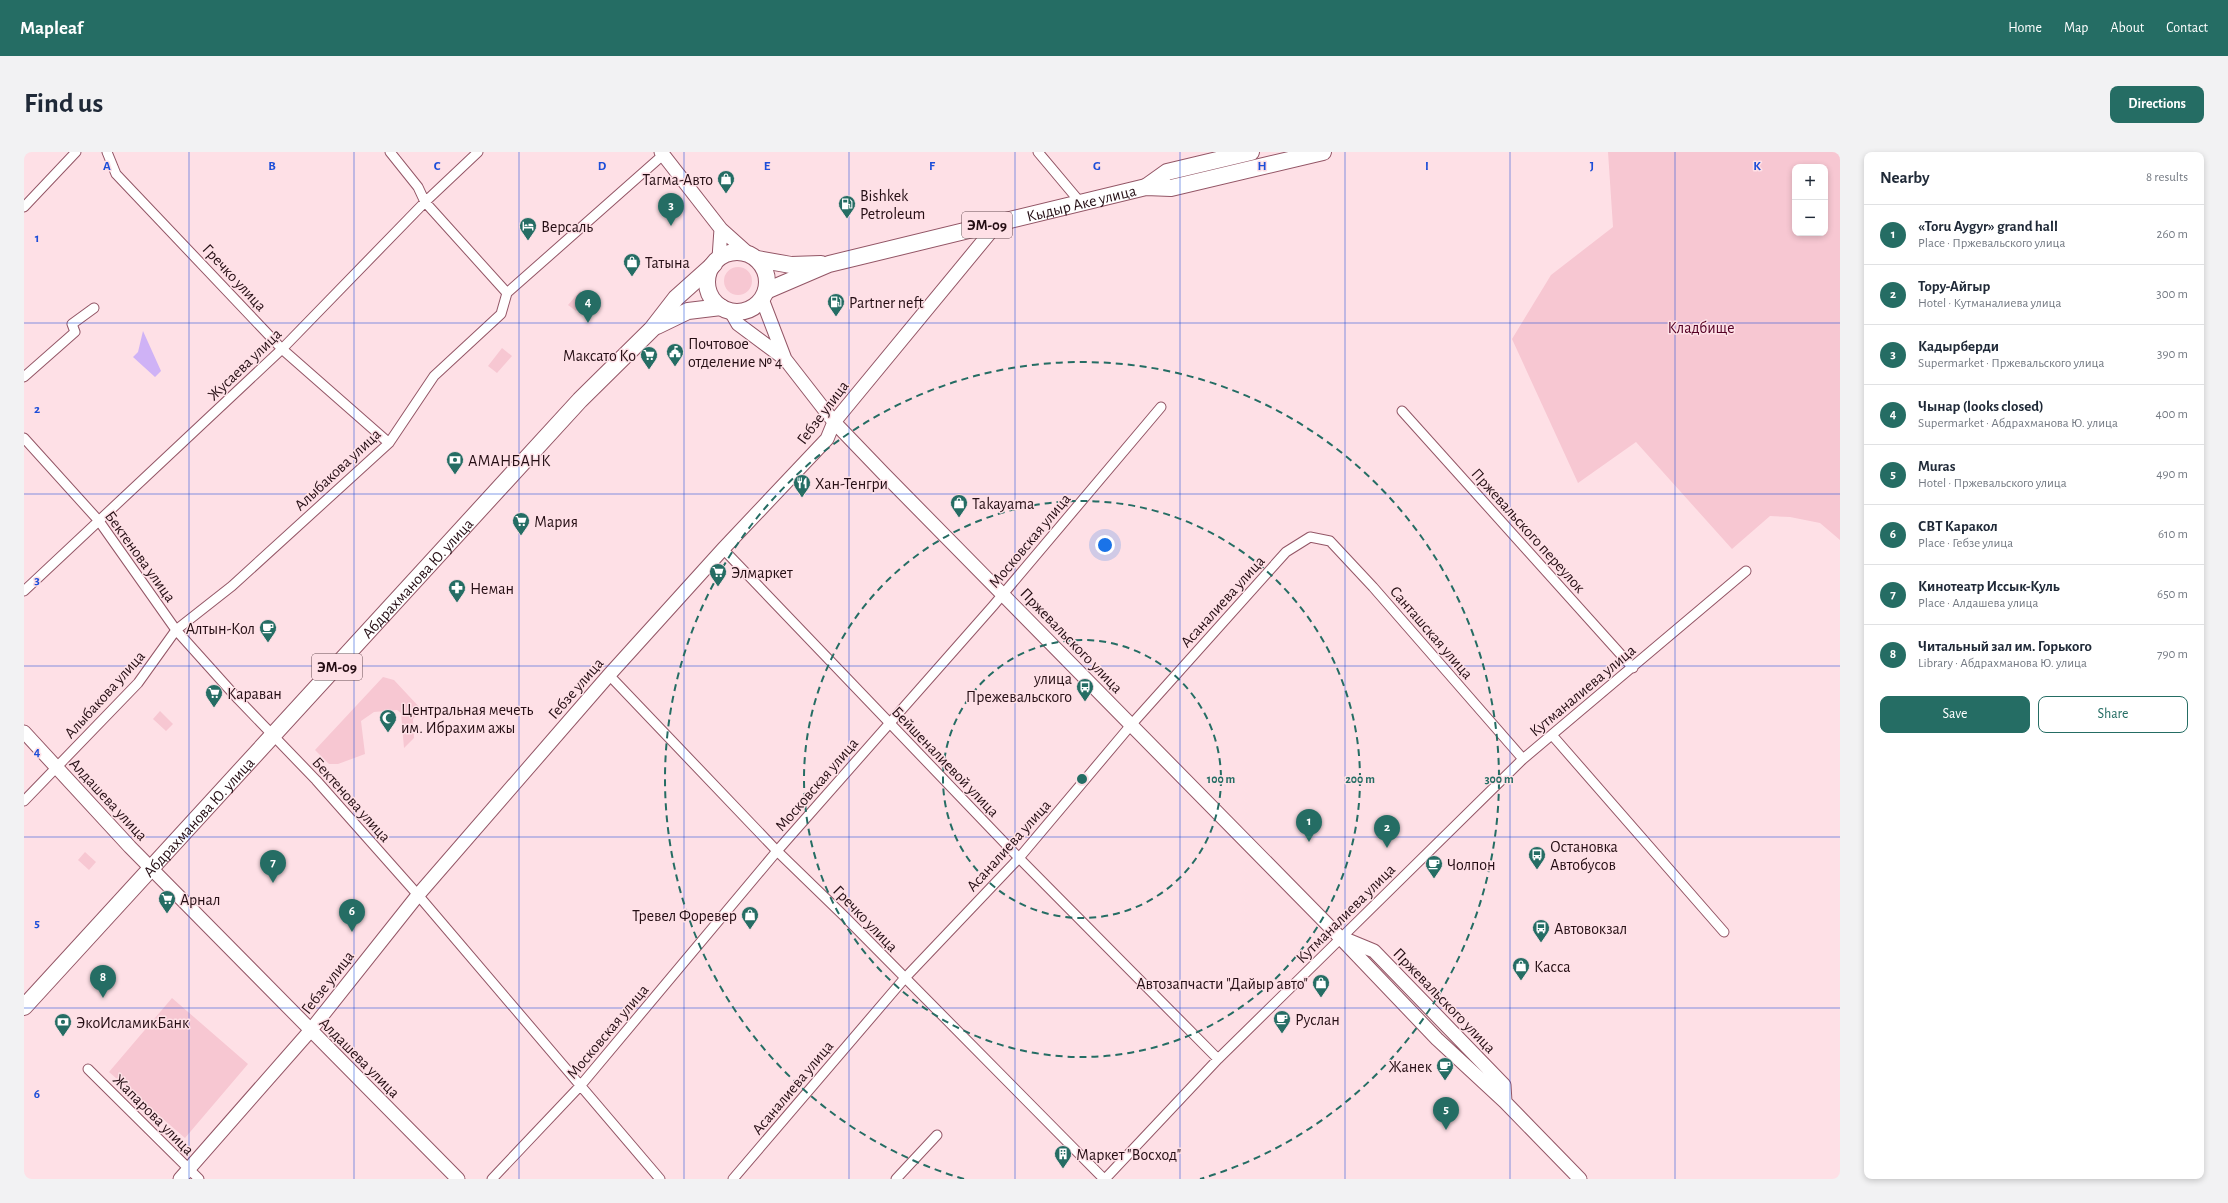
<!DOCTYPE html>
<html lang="en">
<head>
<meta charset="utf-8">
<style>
	:root { --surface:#fff; --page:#f2f2f3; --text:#1f2937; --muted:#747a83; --line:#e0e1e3; --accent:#256d64 }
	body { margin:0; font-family:"Alegreya Sans",sans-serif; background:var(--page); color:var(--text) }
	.controls { position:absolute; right:12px; top:12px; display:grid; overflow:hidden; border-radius:8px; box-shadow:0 2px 6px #0003 }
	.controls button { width:36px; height:36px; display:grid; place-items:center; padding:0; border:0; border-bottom:1px solid var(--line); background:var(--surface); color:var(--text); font:20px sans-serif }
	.you { position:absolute; left:1081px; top:393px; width:14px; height:14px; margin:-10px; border:3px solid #fff; border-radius:50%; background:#1a73e8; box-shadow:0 0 0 6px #1a73e833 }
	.badge { display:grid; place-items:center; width:26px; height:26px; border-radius:50%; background:var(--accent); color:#fff; font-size:13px; font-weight:700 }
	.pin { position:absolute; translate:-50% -33px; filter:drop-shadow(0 1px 2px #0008) }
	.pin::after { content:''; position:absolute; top:21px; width:14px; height:12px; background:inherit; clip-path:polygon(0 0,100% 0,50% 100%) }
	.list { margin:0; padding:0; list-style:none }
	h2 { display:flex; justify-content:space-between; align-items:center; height:52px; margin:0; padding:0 16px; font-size:17px }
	h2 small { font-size:13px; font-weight:400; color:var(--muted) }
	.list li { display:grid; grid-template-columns:26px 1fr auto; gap:12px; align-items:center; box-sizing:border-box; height:60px; padding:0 16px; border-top:1px solid var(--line) }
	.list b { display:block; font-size:15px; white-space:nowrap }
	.list p { margin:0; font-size:13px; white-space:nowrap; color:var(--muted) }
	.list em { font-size:13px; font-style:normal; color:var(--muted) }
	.actions { display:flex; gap:8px; padding:12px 16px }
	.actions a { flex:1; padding:9px 0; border:1px solid var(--accent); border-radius:8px; text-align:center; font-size:14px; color:var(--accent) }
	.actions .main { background:var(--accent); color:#fff }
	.map { position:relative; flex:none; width:1816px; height:1027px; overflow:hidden; border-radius:8px }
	header { display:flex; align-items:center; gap:24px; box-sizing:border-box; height:56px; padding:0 20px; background:var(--accent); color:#fff }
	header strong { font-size:19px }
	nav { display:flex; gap:22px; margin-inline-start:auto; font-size:14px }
	.intro { display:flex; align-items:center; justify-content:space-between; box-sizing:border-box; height:96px; padding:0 24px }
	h1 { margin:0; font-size:28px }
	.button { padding:10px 18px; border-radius:8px; background:var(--accent); color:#fff; font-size:14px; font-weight:700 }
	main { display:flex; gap:24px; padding:0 24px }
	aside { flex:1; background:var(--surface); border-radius:8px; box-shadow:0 2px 6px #0003 }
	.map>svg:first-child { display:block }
	.green { fill:#f7c7d2; fill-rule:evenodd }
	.water { fill:#cfb2f6 }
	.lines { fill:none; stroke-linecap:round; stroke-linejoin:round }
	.street-casing { stroke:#935666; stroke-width:11 }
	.secondary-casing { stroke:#935666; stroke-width:15 }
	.highway-casing { stroke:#935666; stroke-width:18 }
	.street { stroke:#fff; stroke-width:9 }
	.secondary { stroke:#fff; stroke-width:13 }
	.highway { stroke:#fff; stroke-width:16 }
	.grid { fill:none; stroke:#1d4ed8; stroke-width:1; stroke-opacity:0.55 }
	.ring { fill:none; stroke:#256d64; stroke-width:2; stroke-dasharray:7 5 }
	.labels { text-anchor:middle; stroke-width:3; stroke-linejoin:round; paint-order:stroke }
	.shield { fill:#fee0e6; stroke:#664d53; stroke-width:1 }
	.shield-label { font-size:15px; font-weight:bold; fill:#250e14 }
	.poi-label { font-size:16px; fill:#250e14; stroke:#fee0e6; text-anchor:start }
	.street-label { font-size:16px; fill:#250e14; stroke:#fee0e6 }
	.park-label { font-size:16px; fill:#540024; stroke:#fee0e6 }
	.grid-label { font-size:13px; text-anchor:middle; font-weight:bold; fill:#1d4ed8; stroke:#fee0e6; stroke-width:3; stroke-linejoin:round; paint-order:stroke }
	.centre { fill:#256d64; stroke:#fee0e6; stroke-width:2 }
	.ring-label { font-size:12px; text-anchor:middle; font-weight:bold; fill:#256d64; stroke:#fee0e6; stroke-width:3; stroke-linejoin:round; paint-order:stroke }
</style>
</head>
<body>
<header>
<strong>Mapleaf</strong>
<nav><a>Home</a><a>Map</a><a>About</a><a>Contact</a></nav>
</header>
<div class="intro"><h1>Find us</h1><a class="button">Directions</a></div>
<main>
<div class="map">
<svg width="1816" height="1027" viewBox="0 0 1816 1027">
	<rect width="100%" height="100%" fill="#fee0e6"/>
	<path class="green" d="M1584 0H1816V388L1796 371 1766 365 1746 364 1708 397 1612 290 1554 331 1488 187 1527 123 1589 75ZM1771 15H1801V81H1771Z
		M700 129a14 14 0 1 1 28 0a14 14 0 1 1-28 0Z
		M556 139 564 145 552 159 544 153Z
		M478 196 488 204 473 221 464 214Z
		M359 525 370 528 397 557 389 567 390 586 380 596 377 561 373 558 350 560 337 569 341 602 314 612H305L291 598Z
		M136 559 149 572 142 579 129 567Z
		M61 700 72 710 65 718 54 708Z
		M148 846 224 912 161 986 85 920Z"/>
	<path class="water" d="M119 179 137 219 131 225 109 205 114 200Z"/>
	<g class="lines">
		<defs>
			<path id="street" d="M83 0 92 22 258 197 365 291
				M366 0 394 35 401 50 483 141
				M1014 0 1056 50
				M0 55 52 0
				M0 225 51 180 48 172 70 156
				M1378 259 1609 516
				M0 286 75 369 152 478 214 547 292 628 394 743 636 1027
				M699 397 995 706 1194 907
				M0 439 258 197 401 50 454 0
				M585 523 753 699 820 764 1080 1027
				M1528 583 1700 780
				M0 649 114 531 152 478 208 434 365 291 410 224 477 162 483 141 639 3
				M64 917 175 1027
				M468 1027 557 933 753 699 969 454 1137 255
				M709 1027 880 827 995 706 1107 573 1262 400 1286 385 1306 389 1349 435 1499 607
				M872 1027 913 983
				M1081 1027 1194 907 1499 607 1722 419"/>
			<path id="secondary" d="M637 0 697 77 726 103
				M695 106 697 77
				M738 147 761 207
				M706 158 714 172 761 207 810 270 860 322 1306 775 1413 887 1481 950 1556 1027
				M0 580 106 695 434 1027
				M1321 787 1350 799 1480 933 1481 950
				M156 1027 286 879 394 743 585 523 699 397 803 287 810 270 974 71"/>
			<g id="highway">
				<path d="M1122 35 1143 20 1227 0"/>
				<circle cx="713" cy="130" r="30"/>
				<path d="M733 107 767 113 797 112"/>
				<path id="s1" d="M742 139 805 112 1122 35 1147 36 1299 0"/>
				<path d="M633 174 664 159 697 155"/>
				<path id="s2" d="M0 855 556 248 628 177 652 146 690 112"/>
			</g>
		</defs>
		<use href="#street" class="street-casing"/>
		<use href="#secondary" class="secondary-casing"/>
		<use href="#highway" class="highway-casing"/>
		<use href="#street" class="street"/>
		<use href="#secondary" class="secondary"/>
		<use href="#highway" class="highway"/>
	</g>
	<path class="grid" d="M165 0V1027M330 0V1027M495 0V1027M660 0V1027M825 0V1027M991 0V1027M1156 0V1027M1321 0V1027M1486 0V1027M1651 0V1027M0 171H1816M0 342H1816M0 514H1816M0 685H1816M0 856H1816"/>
	<g class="ring">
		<circle cx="1058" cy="627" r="139"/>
		<circle cx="1058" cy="627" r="278"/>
		<path d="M940 1027A417 417 0 1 1 1176 1027"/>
	</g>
	<defs>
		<symbol id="shop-pin" viewBox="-11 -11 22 30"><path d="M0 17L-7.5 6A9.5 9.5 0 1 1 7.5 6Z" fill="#256d64" stroke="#fee0e6"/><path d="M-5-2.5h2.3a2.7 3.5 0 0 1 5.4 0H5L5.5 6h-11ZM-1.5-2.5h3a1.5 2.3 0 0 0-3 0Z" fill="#fff"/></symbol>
		<symbol id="fuel-pin" viewBox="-11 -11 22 30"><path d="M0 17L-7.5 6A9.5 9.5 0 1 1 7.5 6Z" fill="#256d64" stroke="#fee0e6"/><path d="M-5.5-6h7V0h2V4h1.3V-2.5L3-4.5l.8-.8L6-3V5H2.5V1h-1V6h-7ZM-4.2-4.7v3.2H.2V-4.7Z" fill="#fff"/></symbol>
		<symbol id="hotel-pin" viewBox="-11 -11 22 30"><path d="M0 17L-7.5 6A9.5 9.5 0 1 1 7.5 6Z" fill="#256d64" stroke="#fee0e6"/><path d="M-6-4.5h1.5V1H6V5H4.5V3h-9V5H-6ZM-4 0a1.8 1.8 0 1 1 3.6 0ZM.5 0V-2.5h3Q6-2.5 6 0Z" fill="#fff"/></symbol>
		<symbol id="civic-pin" viewBox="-11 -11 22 30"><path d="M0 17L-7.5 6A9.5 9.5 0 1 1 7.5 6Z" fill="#256d64" stroke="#fee0e6"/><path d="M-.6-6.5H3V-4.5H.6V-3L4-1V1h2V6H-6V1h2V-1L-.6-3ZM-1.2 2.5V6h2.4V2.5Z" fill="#fff"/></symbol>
		<symbol id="supermarket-pin" viewBox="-11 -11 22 30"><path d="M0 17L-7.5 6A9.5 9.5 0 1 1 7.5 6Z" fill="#256d64" stroke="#fee0e6"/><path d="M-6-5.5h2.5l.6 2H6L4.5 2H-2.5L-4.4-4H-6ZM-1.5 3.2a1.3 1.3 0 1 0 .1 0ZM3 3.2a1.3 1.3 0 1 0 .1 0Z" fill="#fff"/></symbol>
		<symbol id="bank-pin" viewBox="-11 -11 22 30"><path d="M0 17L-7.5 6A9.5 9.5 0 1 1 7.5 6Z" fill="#256d64" stroke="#fee0e6"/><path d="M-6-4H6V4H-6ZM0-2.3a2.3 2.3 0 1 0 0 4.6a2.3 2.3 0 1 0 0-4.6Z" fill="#fff"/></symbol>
		<symbol id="restaurant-pin" viewBox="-11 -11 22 30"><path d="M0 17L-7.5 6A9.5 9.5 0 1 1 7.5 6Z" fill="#256d64" stroke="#fee0e6"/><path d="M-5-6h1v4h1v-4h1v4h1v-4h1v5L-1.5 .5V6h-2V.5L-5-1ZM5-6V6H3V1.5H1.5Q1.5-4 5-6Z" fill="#fff"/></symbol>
		<symbol id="pharmacy-pin" viewBox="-11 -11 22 30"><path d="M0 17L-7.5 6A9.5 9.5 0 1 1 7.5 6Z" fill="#256d64" stroke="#fee0e6"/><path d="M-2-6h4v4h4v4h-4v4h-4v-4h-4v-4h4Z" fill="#fff"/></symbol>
		<symbol id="cafe-pin" viewBox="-11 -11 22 30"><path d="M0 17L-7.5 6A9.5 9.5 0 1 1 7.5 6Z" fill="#256d64" stroke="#fee0e6"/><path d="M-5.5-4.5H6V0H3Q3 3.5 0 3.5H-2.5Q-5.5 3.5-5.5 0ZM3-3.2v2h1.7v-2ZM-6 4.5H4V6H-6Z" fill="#fff"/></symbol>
		<symbol id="bus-pin" viewBox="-11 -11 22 30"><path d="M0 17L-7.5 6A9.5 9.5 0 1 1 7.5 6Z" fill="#256d64" stroke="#fee0e6"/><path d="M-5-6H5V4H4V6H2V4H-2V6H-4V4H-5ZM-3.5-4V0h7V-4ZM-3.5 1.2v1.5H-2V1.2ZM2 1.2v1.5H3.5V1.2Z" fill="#fff"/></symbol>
		<symbol id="mosque-pin" viewBox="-11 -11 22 30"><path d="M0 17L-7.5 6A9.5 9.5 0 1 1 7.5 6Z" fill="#256d64" stroke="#fee0e6"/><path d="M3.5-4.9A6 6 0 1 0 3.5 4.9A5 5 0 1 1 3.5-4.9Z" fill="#fff"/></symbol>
		<symbol id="building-pin" viewBox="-11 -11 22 30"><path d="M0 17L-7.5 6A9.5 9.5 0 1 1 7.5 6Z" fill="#256d64" stroke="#fee0e6"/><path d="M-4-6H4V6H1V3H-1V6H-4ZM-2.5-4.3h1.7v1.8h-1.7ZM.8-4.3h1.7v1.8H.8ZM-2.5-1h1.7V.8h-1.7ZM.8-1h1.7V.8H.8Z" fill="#fff"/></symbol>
	</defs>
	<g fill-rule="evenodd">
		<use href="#shop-pin" x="692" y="17" width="20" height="27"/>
		<use href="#fuel-pin" x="813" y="42" width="20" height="27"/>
		<use href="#hotel-pin" x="494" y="64" width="20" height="27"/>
		<use href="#shop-pin" x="598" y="100" width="20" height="27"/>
		<use href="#fuel-pin" x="802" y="140" width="20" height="27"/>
		<use href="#civic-pin" x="641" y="190" width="20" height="27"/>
		<use href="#supermarket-pin" x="615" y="193" width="20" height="27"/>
		<use href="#bank-pin" x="421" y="298" width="20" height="27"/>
		<use href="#restaurant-pin" x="768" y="321" width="20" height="27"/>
		<use href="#shop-pin" x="925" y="341" width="20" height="27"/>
		<use href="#supermarket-pin" x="487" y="359" width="20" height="27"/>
		<use href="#supermarket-pin" x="684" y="410" width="20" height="27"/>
		<use href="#pharmacy-pin" x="423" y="426" width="20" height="27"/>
		<use href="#cafe-pin" x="234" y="466" width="20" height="27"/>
		<use href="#bus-pin" x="1051" y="525" width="20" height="27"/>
		<use href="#supermarket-pin" x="180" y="531" width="20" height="27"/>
		<use href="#mosque-pin" x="354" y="556" width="20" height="27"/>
		<use href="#bus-pin" x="1503" y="693" width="20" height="27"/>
		<use href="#cafe-pin" x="1400" y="702" width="20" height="27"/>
		<use href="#supermarket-pin" x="133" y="737" width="20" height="27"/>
		<use href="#shop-pin" x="716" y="753" width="20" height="27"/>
		<use href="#bus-pin" x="1507" y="766" width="20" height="27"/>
		<use href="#shop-pin" x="1487" y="804" width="20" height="27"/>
		<use href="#shop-pin" x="1287" y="821" width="20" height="27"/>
		<use href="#cafe-pin" x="1248" y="857" width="20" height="27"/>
		<use href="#bank-pin" x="29" y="860" width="20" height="27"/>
		<use href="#cafe-pin" x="1411" y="904" width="20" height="27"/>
		<use href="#building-pin" x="1029" y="992" width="20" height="27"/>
	</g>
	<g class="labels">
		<g class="shield">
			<rect x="938" y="60" width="50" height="26" rx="3"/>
			<rect x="288" y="502" width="50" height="26" rx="3"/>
		</g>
		<g class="shield-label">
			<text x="963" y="78">ЭМ-09</text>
			<text x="313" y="520">ЭМ-09</text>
		</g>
		<g class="poi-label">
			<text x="689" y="33" text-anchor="end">Тагма-Авто</text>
			<text x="836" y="49">Bishkek<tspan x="836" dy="18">Petroleum</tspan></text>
			<text x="517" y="80">Версаль</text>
			<text x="621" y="116">Татына</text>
			<text x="825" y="156">Partner neft</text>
			<text x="664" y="197">Почтовое<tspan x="664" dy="18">отделение № 4</tspan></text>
			<text x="612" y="209" text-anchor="end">Максато Ко</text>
			<text x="444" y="314">АМАНБАНК</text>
			<text x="791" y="337">Хан-Тенгри</text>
			<text x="948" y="357">Takayama</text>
			<text x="510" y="375">Мария</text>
			<text x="707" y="426">Элмаркет</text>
			<text x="446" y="442">Неман</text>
			<text x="231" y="482" text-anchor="end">Алтын-Кол</text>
			<text x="1048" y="532" text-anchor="end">улица<tspan x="1048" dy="18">Прежевальского</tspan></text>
			<text x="203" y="547">Караван</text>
			<text x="377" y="563">Центральная мечеть<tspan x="377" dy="18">им. Ибрахим ажы</tspan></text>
			<text x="1526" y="700">Остановка<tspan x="1526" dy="18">Автобусов</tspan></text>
			<text x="1423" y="718">Чолпон</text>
			<text x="156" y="753">Арнал</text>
			<text x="713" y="769" text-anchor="end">Тревел Форевер</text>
			<text x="1530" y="782">Автовокзал</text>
			<text x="1510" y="820">Касса</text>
			<text x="1284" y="837" text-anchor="end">Автозапчасти "Дайыр авто"</text>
			<text x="1271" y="873">Руслан</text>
			<text x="52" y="876">ЭкоИсламикБанк</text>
			<text x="1408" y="920" text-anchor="end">Жанек</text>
			<text x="1052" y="1008">Маркет "Восход"</text>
		</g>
		<g class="street-label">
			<text dy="6" stroke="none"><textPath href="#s1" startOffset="328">Кыдыр Аке улица</textPath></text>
			<text transform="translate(211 125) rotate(47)" y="6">Гречко улица</text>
			<text transform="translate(220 212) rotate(-44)" y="6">Жусаева улица</text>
			<text transform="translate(798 260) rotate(-53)" y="6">Гебзе улица</text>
			<text transform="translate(313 317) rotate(-43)" y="6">Алыбакова улица</text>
			<text transform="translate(1505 378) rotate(48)" y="6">Пржевальского переулок</text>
			<text transform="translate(1005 388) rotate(-50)" y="6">Московская улица</text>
			<text transform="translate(117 404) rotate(54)" y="6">Бектенова улица</text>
			<text dy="6" stroke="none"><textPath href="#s2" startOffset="582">Абдрахманова Ю. улица</textPath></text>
			<text transform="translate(1198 449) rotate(-48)" y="6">Асаналиева улица</text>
			<text transform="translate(1408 480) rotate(49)" y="6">Санташская улица</text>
			<text transform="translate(1048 488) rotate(46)" y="6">Пржевальского улица</text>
			<text transform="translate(551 536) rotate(-49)" y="6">Гебзе улица</text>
			<text transform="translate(1558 538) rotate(-40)" y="6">Кутманалиева улица</text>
			<text transform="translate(80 542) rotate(-48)" y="6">Алыбакова улица</text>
			<text transform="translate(922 609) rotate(46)" y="6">Бейшеналиевой улица</text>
			<text transform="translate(792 632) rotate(-49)" y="6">Московская улица</text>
			<text transform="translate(85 647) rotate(47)" y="6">Алдашева улица</text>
			<text transform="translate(328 647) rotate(48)" y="6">Бектенова улица</text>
			<text dy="6" stroke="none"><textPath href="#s2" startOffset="258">Абдрахманова Ю. улица</textPath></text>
			<text transform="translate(984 693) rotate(-48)" y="6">Асаналиева улица</text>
			<text transform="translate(1321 761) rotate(-45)" y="6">Кутманалиева улица</text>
			<text transform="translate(842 766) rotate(46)" y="6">Гречко улица</text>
			<text transform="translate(303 830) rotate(-52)" y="6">Гебзе улица</text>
			<text transform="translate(1421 848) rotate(46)" y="6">Пржевальского улица</text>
			<text transform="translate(583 879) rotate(-50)" y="6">Московская улица</text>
			<text transform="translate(336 905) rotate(45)" y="6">Алдашева улица</text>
			<text transform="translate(768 935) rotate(-50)" y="6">Асаналиева улица</text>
			<text transform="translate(130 962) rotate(45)" y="6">Жапарова улица</text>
		</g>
		<g class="park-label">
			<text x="1677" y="181">Кладбище</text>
		</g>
	</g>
	<g class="grid-label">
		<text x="83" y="18">A</text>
		<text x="248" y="18">B</text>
		<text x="413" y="18">C</text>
		<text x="578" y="18">D</text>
		<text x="743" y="18">E</text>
		<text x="908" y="18">F</text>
		<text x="1073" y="18">G</text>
		<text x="1238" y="18">H</text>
		<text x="1403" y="18">I</text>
		<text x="1568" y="18">J</text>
		<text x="1733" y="18">K</text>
		<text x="13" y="90">1</text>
		<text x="13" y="261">2</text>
		<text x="13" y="432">3</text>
		<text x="13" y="604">4</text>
		<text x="13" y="775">5</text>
		<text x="13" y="946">6</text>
	</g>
	<circle cx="1058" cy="627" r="6" class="centre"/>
	<g class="ring-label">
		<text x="1197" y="631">100 m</text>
		<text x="1336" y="631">200 m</text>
		<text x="1475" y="631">300 m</text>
	</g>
</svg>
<div class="controls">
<button>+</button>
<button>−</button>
</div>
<div class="you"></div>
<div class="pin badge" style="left:1285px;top:690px">1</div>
<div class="pin badge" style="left:1363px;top:696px">2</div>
<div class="pin badge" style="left:647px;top:74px">3</div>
<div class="pin badge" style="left:564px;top:171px">4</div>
<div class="pin badge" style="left:1422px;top:978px">5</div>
<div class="pin badge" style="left:328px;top:780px">6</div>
<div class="pin badge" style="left:249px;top:731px">7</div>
<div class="pin badge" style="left:79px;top:846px">8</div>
</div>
<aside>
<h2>Nearby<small>8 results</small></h2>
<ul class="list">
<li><span class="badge">1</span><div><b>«Toru Aygyr» grand hall</b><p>Place · Пржевальского улица</p></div><em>260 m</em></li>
<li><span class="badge">2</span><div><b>Тору-Айгыр</b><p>Hotel · Кутманалиева улица</p></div><em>300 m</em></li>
<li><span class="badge">3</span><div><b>Кадырберди</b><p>Supermarket · Пржевальского улица</p></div><em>390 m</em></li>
<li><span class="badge">4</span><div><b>Чынар (looks closed)</b><p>Supermarket · Абдрахманова Ю. улица</p></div><em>400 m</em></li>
<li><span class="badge">5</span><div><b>Muras</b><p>Hotel · Пржевальского улица</p></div><em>490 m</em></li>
<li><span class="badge">6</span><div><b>СВТ Каракол</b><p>Place · Гебзе улица</p></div><em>610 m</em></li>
<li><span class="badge">7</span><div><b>Кинотеатр Иссык-Куль</b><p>Place · Алдашева улица</p></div><em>650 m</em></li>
<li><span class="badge">8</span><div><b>Читальный зал им. Горького</b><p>Library · Абдрахманова Ю. улица</p></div><em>790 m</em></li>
</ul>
<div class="actions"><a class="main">Save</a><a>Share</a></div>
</aside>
</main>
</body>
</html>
